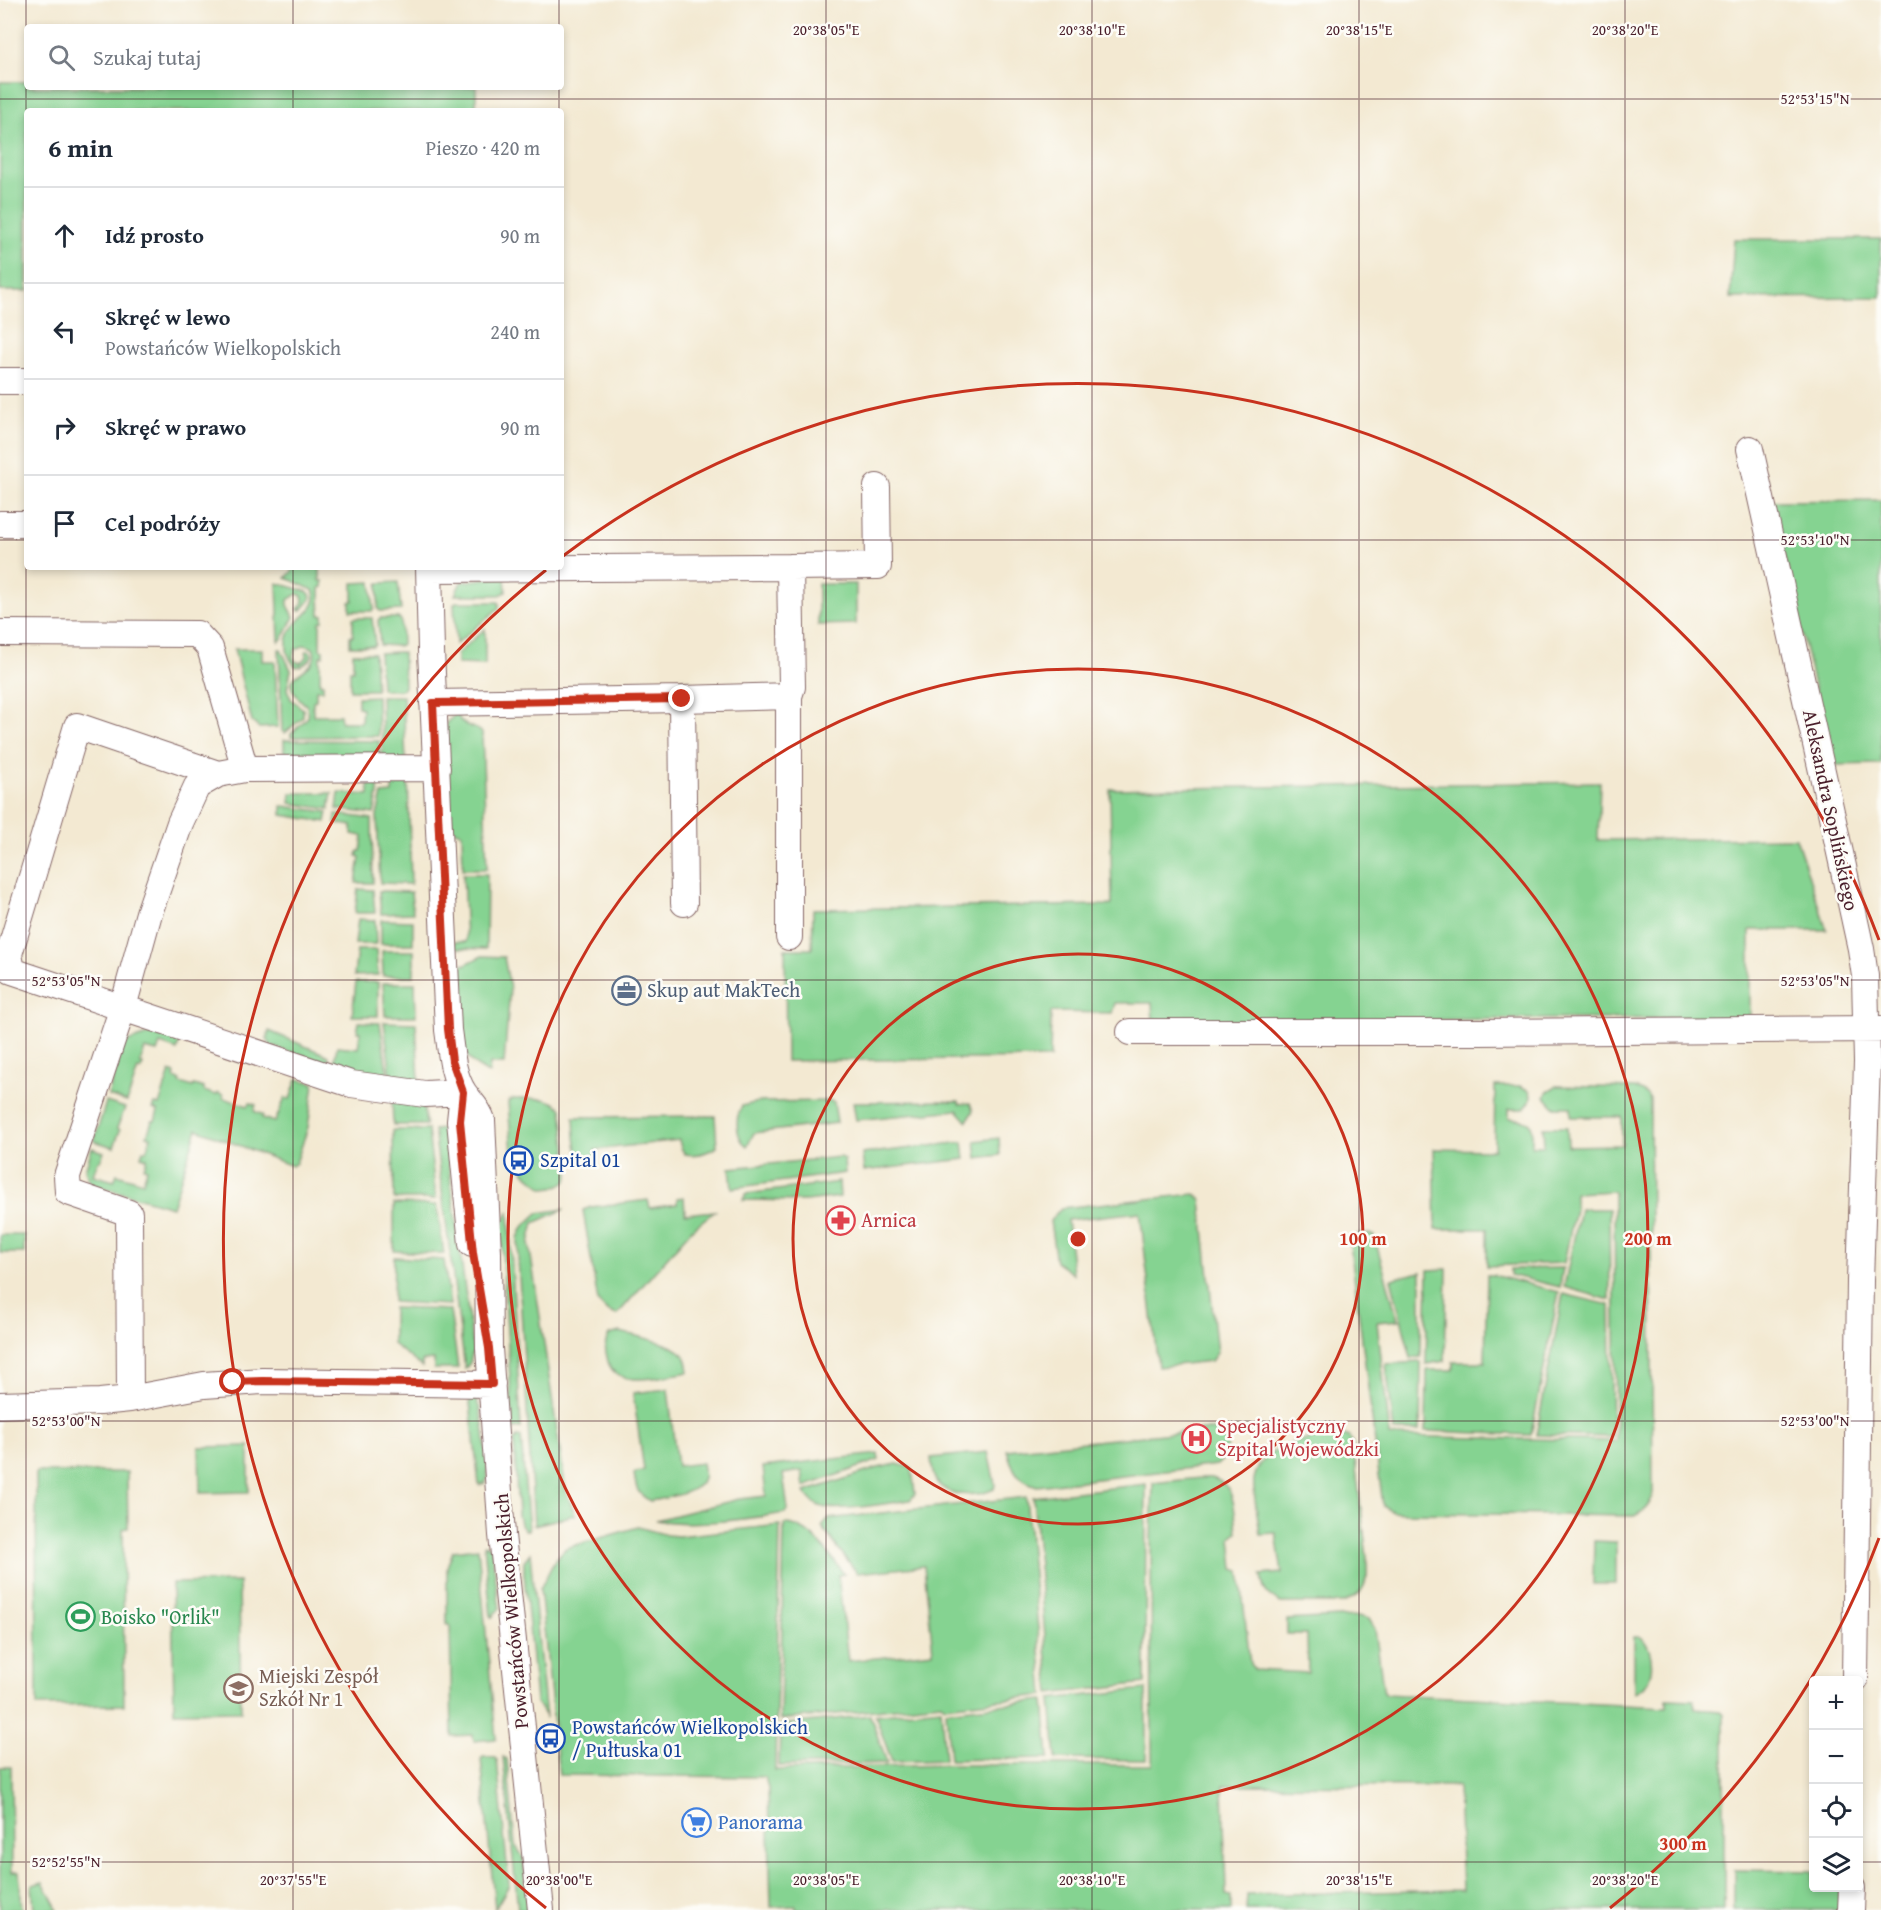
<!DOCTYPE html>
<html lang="pl">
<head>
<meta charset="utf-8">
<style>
	:root { --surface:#fff; --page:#f6f6f7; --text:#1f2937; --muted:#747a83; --line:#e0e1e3 }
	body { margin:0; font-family:"Gentium Book Plus",serif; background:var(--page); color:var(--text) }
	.controls { position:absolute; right:18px; bottom:18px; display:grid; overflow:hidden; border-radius:6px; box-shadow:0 3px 9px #0003 }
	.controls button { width:54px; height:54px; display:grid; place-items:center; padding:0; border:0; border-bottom:2px solid var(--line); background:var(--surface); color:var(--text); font:30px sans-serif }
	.stop { position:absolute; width:18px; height:18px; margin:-14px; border:4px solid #c8321e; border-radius:50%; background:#fff }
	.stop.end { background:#c8321e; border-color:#fff; box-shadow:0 2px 6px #0008 }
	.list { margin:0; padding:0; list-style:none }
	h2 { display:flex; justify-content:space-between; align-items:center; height:78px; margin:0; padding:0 24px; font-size:26px }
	h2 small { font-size:20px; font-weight:400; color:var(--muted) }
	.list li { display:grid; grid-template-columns:39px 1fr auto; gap:18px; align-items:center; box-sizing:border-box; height:96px; padding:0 24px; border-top:2px solid var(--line) }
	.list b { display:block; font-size:22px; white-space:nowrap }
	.list p { margin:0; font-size:20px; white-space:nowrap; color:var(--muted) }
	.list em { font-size:20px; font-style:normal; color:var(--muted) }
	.icon { flex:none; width:33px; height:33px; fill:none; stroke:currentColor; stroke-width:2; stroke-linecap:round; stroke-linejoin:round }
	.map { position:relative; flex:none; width:1881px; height:1910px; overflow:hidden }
	.search { position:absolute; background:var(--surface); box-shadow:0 3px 9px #0003; left:24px; top:24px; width:540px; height:66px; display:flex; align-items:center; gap:15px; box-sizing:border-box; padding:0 21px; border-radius:6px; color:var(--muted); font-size:22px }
	.panel { position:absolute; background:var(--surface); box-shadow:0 3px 9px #0003; left:24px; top:108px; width:540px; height:462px; border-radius:6px }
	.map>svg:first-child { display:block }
	.green { fill:#85d391; stroke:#68795e; stroke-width:1.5 }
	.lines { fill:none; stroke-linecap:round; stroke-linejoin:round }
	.minor-casing { stroke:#856665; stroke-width:28 }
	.minor { stroke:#fff; stroke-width:26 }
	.route { stroke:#c8321e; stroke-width:8 }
	.ticks { fill:none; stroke:#4a1f2b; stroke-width:1.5; stroke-opacity:0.45 }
	.ring { fill:none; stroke:#c8321e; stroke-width:3 }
	.labels { text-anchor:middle; stroke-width:5; stroke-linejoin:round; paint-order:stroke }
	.street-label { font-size:20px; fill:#4a1f2b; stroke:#fdfcf7 }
	.service-label { font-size:20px; fill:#4e5e75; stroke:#fdfcf7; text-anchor:start }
	.transit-label { font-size:20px; fill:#164399; stroke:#fdfcf7; text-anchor:start }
	.health-label { font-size:20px; fill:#be3a42; stroke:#fdfcf7; text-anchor:start }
	.leisure-label { font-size:20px; fill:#27864d; stroke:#fdfcf7; text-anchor:start }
	.education-label { font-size:20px; fill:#785e54; stroke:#fdfcf7; text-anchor:start }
	.shop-label { font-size:20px; fill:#366cbe; stroke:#fdfcf7; text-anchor:start }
	.ticks-label { font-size:15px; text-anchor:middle; fill:#4a1f2b; stroke:#fdfcf7; stroke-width:5; stroke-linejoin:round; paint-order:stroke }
	.centre { fill:#c8321e; stroke:#fdfcf7; stroke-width:3 }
	.ring-label { font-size:18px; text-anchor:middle; font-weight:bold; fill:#c8321e; stroke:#fdfcf7; stroke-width:5; stroke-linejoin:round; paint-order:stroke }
</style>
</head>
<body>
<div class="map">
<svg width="1881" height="1910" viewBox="0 0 1881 1910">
	<rect width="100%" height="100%" fill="#fdfcf7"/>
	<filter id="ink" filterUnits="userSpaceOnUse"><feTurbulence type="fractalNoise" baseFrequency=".0167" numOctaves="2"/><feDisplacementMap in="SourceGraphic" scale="12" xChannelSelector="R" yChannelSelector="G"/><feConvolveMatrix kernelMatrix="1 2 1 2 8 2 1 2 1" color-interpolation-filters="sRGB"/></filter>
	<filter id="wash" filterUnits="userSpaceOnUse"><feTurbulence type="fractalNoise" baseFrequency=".008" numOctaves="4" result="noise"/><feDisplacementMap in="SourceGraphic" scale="24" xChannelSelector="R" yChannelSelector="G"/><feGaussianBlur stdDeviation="1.35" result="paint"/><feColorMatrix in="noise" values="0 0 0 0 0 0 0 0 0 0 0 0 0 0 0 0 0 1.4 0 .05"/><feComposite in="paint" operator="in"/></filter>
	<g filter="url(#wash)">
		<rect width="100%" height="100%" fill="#f3e9d2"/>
		<path class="green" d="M0 82H27V87H476V111H27V291H0Z
			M1734 239H1881V297L1730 298Z
			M1881 500V764L1832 765 1772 501Z
			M296 567H320V581H323V587L320 588V615H323V621L320 622V649L323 650V656H320V684H323V690H316V700L313 701V715H340L341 722H361L362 708 358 707V697L377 696 378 736 291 737V734L308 717 307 706C264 670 325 677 313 648L305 645 296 649 293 656 295 661 300 663 307 657 306 651H310L312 655 310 660 301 666 296 667C291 661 288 657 287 650 284 622 311 618 315 599 315 596 314 593 313 590L286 578Z
			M505 576 506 592 500 595H455L461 582Z
			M371 582 374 609 372 611H350V602L353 601V583Z
			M398 582 401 610 380 611 378 609V585L379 583Z
			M277 583 306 591 310 594 311 599 302 610 299 611 298 609 302 605 303 599 301 595 297 594 288 600V605L294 617C290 623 284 639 279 642Z
			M818 584H856V624L818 625Z
			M456 602H499V608L456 644 454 604Z
			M353 618H372L375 644 373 646H350V636H353Z
			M380 618H398L401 620 402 644 399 646 380 645 378 620Z
			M485 629V665L457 664V654Z
			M234 649H262V661H275L278 727 259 728 252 722Z
			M279 649H281L291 670 287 689 291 699 303 709V717L285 733 282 731Z
			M400 652 403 653 404 687 402 690H384L381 688 379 653Z
			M353 653H374L376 690H350V670H353Z
			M381 696H403L406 761 383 762Z
			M457 713C462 730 472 723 482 733L487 869H463L462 833 448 828 446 723Z
			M284 740 379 741V762H284Z
			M368 775 379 776 378 794 374 814 337 809 339 793 369 795Z
			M393 775H408L411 884 380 883 377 816 382 794 392 793Z
			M1600 782 1598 840 1796 838 1827 930H1750V1018L1153 1021 1152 1003H1115L1112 1013 1051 1012 1050 1058 786 1061 785 949H812L813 909 1112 905 1110 789Z
			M291 793H332L329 809 290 803Z
			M282 806 328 812 326 822 282 815Z
			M336 814 372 819 373 883H356L360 857 357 856 358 851H361L363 836 352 834V826L335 823Z
			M463 874H487L486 949 454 948V942H466Z
			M358 889 373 890 375 913H355Z
			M379 891 411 892 413 913 381 914Z
			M358 919 375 920 376 944H355Z
			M381 920 413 921V944H381Z
			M357 950H376L378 975 354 976Z
			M382 951H414V976H383Z
			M482 956 504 957 510 988 504 1064H490L489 1074C484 1070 478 1067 473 1063 453 1044 456 992 454 965H464Z
			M356 982H378V1016H352Z
			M383 983H415L416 1016H385Z
			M359 1022 380 1023 388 1077 362 1072 334 1063 337 1046 358 1048 360 1032H357Z
			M384 1022 416 1023 419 1082 391 1078Z
			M162 1030 181 1037 177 1050 160 1044 157 1052 145 1049 140 1063 143 1064 141 1070 138 1069 127 1102 108 1096 124 1043Z
			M269 1031 329 1056 328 1066 271 1046 267 1039Z
			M170 1072 175 1074 174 1078 180 1080V1083L193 1087 194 1085 204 1088V1091L216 1095 218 1093 223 1095V1098L248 1106 250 1103 256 1105 254 1111 263 1115 262 1118 275 1122 285 1098 290 1099 297 1079 314 1083 308 1127 296 1163 292 1166 197 1129 172 1207 91 1184 85 1170 92 1148 104 1152 100 1161H98L93 1175 114 1181 117 1174 143 1182 147 1169 144 1168 147 1158 141 1156 143 1150 146 1151 151 1137 147 1136 152 1121H155L158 1111 153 1109 155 1104 159 1105Z
			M1495 1086H1520L1530 1091C1532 1099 1530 1103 1524 1109H1509V1118C1535 1121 1532 1120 1532 1146H1544L1543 1127H1567L1568 1146 1622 1145V1117H1571V1107H1554L1545 1097 1548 1091 1556 1086 1634 1088C1642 1090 1646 1092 1650 1100L1653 1493C1650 1506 1645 1511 1634 1516L1407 1513 1393 1512 1383 1506 1350 1244C1354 1233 1363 1230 1374 1236L1398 1320 1377 1322 1390 1436 1616 1441 1614 1191 1575 1193V1209L1564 1263 1487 1266V1229H1436L1434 1149 1494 1150Z
			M392 1098 423 1102 426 1125H393Z
			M513 1099C531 1099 549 1095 562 1109L569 1176C564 1188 554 1187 543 1188L524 1172 522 1153 512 1154 508 1102Z
			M830 1101 834 1102 837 1123 754 1133 747 1146C735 1138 735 1116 742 1106L758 1102Z
			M959 1101V1104L970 1103 973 1111 967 1121 957 1110 856 1120 853 1102Z
			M106 1102 125 1108 117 1128 120 1130 114 1147 94 1141Z
			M715 1116 717 1147C707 1153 696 1156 685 1154L681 1148 679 1140 595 1150 596 1163 593 1165C573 1162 575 1134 574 1117Z
			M444 1129 473 1350 470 1363 465 1369 434 1130Z
			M393 1130H428L436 1199H394Z
			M999 1138 1000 1155 977 1158 975 1141Z
			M963 1142 965 1159 864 1171 862 1154Z
			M840 1157 844 1160 845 1173 732 1188 730 1168Z
			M839 1182 840 1197 805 1201 743 1200 746 1194Z
			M1195 1194 1201 1200 1217 1353 1211 1361 1158 1367 1140 1212 1067 1220 1073 1274 1056 1262 1050 1221 1061 1208Z
			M684 1197 685 1214 715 1211 692 1229 617 1315 607 1311 598 1302 583 1210 591 1207 648 1200 650 1208 677 1204V1198Z
			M394 1204 437 1205 444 1254 394 1251Z
			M565 1209 534 1223 529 1243 566 1491 575 1515 534 1525 518 1260V1238L523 1227 538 1213Z
			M1580 1209H1609L1610 1300 1564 1287Z
			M509 1212 521 1428 513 1429 501 1232 502 1221Z
			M0 1235H24V1253H0Z
			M394 1257 444 1260 450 1305 393 1302Z
			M1563 1268 1560 1287 1510 1275V1269Z
			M1447 1269 1445 1361 1426 1364 1428 1270Z
			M1421 1272V1357L1411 1358 1391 1279Z
			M1487 1275H1493L1559 1292 1531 1435 1426 1431 1427 1370H1453V1362H1485Z
			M1563 1294 1610 1305 1612 1437 1536 1435Z
			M393 1308 450 1310 458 1368 455 1369H434V1360L422 1361V1367L393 1344Z
			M620 1332C635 1336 673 1343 683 1354 688 1359 688 1365 689 1372 665 1375 612 1393 607 1357 605 1348 604 1343 609 1335Z
			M1421 1362 1420 1431H1394L1386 1364Z
			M668 1389 677 1466 702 1463C703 1468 704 1474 703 1478 699 1494 664 1498 650 1501 636 1493 636 1488 634 1473L644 1470 633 1393Z
			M469 1394C471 1396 474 1398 476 1400 485 1413 486 1462 488 1478L485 1483 479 1485Z
			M1202 1430H1217L1226 1433C1228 1448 1229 1455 1217 1465L1037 1486C1016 1480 1012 1468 1007 1450Z
			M1344 1435 1349 1437 1353 1445 1367 1557V1576L1364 1586 1359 1594 1344 1603H1281C1266 1595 1264 1592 1261 1575L1282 1573 1276 1533 1260 1534C1259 1521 1252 1491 1254 1479 1263 1440 1313 1438 1344 1435Z
			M517 1437H521L529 1530H525L520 1524 518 1515 514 1441Z
			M249 1446V1492L200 1493 199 1447Z
			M988 1452 995 1484 994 1489C978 1497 948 1498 936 1481 932 1475 932 1465 931 1458Z
			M878 1454 879 1460 804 1487 802 1471 783 1474 788 1510 785 1513C747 1519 693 1527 656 1520L739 1499 766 1496 763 1467Z
			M897 1464 912 1468 915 1494 910 1500C889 1503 841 1512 823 1507 814 1505 809 1500 805 1492L878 1468Z
			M36 1472H127L128 1528 123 1529 124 1705 37 1706Z
			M1200 1478C1204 1478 1211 1477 1215 1479 1236 1485 1235 1515 1237 1532L1231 1537 1234 1569 1240 1571 1250 1664 1255 1670 1308 1673 1307 1634H1287V1620L1358 1616 1369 1619 1375 1629 1384 1694 1667 1707V1699L1694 1700 1695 1709 1721 1711 1724 1715V1910H1246L1247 1895 1462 1890 1458 1786 1223 1785 1226 1895 1231 1896V1910H796V1906L771 1907 768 1788 765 1777 559 1775 540 1589 555 1560 566 1548 638 1527 667 1535 678 1536 780 1525 775 1770 947 1765H1152L1151 1537 1153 1483Z
			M1146 1484 1145 1683 1050 1694 1033 1497Z
			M1026 1497 1044 1695 945 1706 941 1703 780 1720 784 1524C810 1523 830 1556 844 1574L838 1575 848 1661 933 1652 924 1566 857 1573 825 1531 822 1526 828 1519Z
			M1594 1541 1616 1542V1584H1593Z
			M484 1545 491 1547 500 1609 494 1614 493 1617H491Z
			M478 1548 496 1739 474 1741 473 1735 452 1736 450 1625H447V1567L453 1551Z
			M530 1553 546 1718 536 1702 524 1573V1561Z
			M239 1582 241 1711 174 1712 172 1583Z
			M1634 1637H1641C1656 1651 1656 1686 1634 1693Z
			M1146 1689V1760L1056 1759 1051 1699Z
			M1044 1700 1049 1758 950 1760 946 1711Z
			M941 1708 945 1760 892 1762 875 1715Z
			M870 1715 887 1763 779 1766 780 1725Z
			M483 1757 496 1758 497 1760 509 1885 495 1909 481 1759Z
			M503 1757 507 1759 515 1845 523 1857 528 1910H518Z
			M0 1767H11L12 1872H19L22 1910H0Z
			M1734 1870 1813 1871 1814 1888H1837L1843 1900V1910H1734Z
			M43 1882 58 1910H34L32 1885Z"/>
	</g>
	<g filter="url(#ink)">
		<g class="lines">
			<defs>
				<path id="minor" d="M0 381H27
					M1750 449 1828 798 1861 949 1865 976 1867 1062 1860 1281 1855 1680
					M0 524H27
					M429 567 431 651 448 1030C451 1050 452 1075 464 1093 471 1103 478 1108 482 1120L488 1253 489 1348 502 1535 541 1910
					M790 567 878 566 877 487
					M429 569 790 567 792 687 789 696V937
					M0 633 197 634 210 648 245 769
					M433 703 682 699
					M218 774 77 726 9 954 12 971 351 1084 425 1094 463 1092
					M684 903 682 699 789 696
					M1130 1032H1479L1881 1029
					M463 1092 460 1121 472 1244
					M130 1399 129 1213 68 1192 67 1176 123 1007 149 913 180 823 197 786 218 774 245 769 437 768
					M0 1405 100 1402 130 1399 204 1385 262 1381 492 1384
					M1851 1910 1852 1888"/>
			</defs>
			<use href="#minor" class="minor-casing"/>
			<use href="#minor" class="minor"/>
		</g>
	</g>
	<g class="lines" filter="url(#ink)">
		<path class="route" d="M233 1382 262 1381 492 1384 489 1348 473 1253 460 1121 463 1092 452 1061 448 1029 433 703 682 699"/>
	</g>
	<path class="ticks" d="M26 0V1910M293 0V27M559 0V27M826 0V1910M1092 0V1910M1359 0V1910M1625 0V1910M293 87V111M559 87V111M0 99H1881M0 540H27M561 540H1881M293 567V1910M559 567V1910M0 980H1881M0 1421H1881M0 1862H1814M1858 1862H1881"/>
	<g class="ring">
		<circle cx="1078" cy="1239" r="285"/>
		<circle cx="1078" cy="1239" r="570"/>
		<path d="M1879 1538A855 855 0 0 1 1610 1908M546 1908A855 855 0 0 1 546 570M563 556A855 855 0 0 1 1879 940"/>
	</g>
	<defs>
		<symbol id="office-ring" viewBox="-11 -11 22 22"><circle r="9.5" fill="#fdfcf7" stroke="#5c6f8a" stroke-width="1.5"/><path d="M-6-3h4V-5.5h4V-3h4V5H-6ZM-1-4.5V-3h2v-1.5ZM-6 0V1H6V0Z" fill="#5c6f8a"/></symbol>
		<symbol id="bus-ring" viewBox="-11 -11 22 22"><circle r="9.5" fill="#fdfcf7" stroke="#1a4fb4" stroke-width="1.5"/><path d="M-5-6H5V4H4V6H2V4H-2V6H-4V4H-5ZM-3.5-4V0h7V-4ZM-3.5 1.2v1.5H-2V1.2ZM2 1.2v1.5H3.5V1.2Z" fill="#1a4fb4"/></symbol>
		<symbol id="pharmacy-ring" viewBox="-11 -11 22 22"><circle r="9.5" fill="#fdfcf7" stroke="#e0444e" stroke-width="1.5"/><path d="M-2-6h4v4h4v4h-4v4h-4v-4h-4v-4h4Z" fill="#e0444e"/></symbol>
		<symbol id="hospital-ring" viewBox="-11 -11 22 22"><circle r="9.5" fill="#fdfcf7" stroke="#e0444e" stroke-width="1.5"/><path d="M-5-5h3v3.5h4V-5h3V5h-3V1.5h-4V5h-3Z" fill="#e0444e"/></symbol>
		<symbol id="stadium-ring" viewBox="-11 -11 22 22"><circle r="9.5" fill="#fdfcf7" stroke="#2e9e5b" stroke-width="1.5"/><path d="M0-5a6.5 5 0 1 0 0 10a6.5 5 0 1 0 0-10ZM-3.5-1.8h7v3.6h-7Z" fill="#2e9e5b"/></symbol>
		<symbol id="school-ring" viewBox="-11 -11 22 22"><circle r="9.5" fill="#fdfcf7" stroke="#8d6e63" stroke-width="1.5"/><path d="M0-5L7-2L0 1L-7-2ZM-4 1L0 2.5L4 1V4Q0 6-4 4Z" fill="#8d6e63"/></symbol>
		<symbol id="supermarket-ring" viewBox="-11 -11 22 22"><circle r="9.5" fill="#fdfcf7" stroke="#3f7fe0" stroke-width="1.5"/><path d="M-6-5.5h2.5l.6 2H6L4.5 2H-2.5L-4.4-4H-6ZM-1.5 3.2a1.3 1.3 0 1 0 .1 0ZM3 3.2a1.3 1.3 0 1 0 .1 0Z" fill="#3f7fe0"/></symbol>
	</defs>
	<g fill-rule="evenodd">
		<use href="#office-ring" x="610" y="974" width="33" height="33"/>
		<use href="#bus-ring" x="502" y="1144" width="33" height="33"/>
		<use href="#pharmacy-ring" x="824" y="1204" width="33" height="33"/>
		<use href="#hospital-ring" x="1180" y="1422" width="33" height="33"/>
		<use href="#stadium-ring" x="64" y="1600" width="33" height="33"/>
		<use href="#school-ring" x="222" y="1672" width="33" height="33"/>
		<use href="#bus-ring" x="534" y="1722" width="33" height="33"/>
		<use href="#supermarket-ring" x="680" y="1806" width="33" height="33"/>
	</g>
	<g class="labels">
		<g class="street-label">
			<text transform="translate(1831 810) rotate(78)" y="7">Aleksandra Soplińskiego</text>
			<text transform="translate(511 1611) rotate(-95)" y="7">Powstańców Wielkopolskich</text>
		</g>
		<g class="service-label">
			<text x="647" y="997">Skup aut MakTech</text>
		</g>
		<g class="transit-label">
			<text x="540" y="1167">Szpital 01</text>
			<text x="572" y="1734">Powstańców Wielkopolskich<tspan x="572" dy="23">/ Pułtuska 01</tspan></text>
		</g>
		<g class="health-label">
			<text x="861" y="1227">Arnica</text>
			<text x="1217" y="1433">Specjalistyczny<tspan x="1217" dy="23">Szpital Wojewódzki</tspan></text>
		</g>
		<g class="leisure-label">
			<text x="101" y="1624">Boisko "Orlik"</text>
		</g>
		<g class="education-label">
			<text x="259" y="1683">Miejski Zespół<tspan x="259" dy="23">Szkół Nr 1</tspan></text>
		</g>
		<g class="shop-label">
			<text x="718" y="1829">Panorama</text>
		</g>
	</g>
	<g class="ticks-label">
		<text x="826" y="35">20°38'05"E</text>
		<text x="1092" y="35">20°38'10"E</text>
		<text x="1359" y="35">20°38'15"E</text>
		<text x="1625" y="35">20°38'20"E</text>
		<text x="1815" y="104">52°53'15"N</text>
		<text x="1815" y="545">52°53'10"N</text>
		<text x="66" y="986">52°53'05"N</text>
		<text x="1815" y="986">52°53'05"N</text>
		<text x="66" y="1426">52°53'00"N</text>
		<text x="1815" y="1426">52°53'00"N</text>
		<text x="66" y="1867">52°52'55"N</text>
		<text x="293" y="1885">20°37'55"E</text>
		<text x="559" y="1885">20°38'00"E</text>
		<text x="826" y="1885">20°38'05"E</text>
		<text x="1092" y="1885">20°38'10"E</text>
		<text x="1359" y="1885">20°38'15"E</text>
		<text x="1625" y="1885">20°38'20"E</text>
	</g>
	<circle cx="1078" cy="1239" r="9" class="centre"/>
	<g class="ring-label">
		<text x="1363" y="1245">100 m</text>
		<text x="1648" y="1245">200 m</text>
		<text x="1683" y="1850">300 m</text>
	</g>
</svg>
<div class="controls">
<button>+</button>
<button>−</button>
<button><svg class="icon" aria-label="locate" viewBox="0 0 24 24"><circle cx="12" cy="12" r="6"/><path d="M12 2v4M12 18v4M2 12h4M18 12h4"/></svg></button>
<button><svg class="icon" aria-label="layers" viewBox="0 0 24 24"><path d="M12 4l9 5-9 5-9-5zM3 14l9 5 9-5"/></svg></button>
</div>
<div class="stop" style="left:233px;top:1382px"></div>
<div class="stop end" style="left:682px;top:699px"></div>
<div class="search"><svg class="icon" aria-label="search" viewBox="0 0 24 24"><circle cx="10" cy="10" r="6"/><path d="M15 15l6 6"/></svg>Szukaj tutaj</div>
<section class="panel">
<h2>6 min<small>Pieszo · 420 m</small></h2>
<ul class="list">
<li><svg class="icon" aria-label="ahead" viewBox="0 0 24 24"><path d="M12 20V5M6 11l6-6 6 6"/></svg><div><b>Idź prosto</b></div><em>90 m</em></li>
<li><svg class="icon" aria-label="left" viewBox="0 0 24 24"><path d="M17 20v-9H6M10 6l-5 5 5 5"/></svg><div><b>Skręć w lewo</b><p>Powstańców Wielkopolskich</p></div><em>240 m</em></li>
<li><svg class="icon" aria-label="right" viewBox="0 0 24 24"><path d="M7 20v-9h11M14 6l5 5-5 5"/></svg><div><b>Skręć w prawo</b></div><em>90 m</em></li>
<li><svg class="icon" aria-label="arrive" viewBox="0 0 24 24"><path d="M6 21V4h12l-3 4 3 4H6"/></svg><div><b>Cel podróży</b></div></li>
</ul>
</section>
</div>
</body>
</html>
